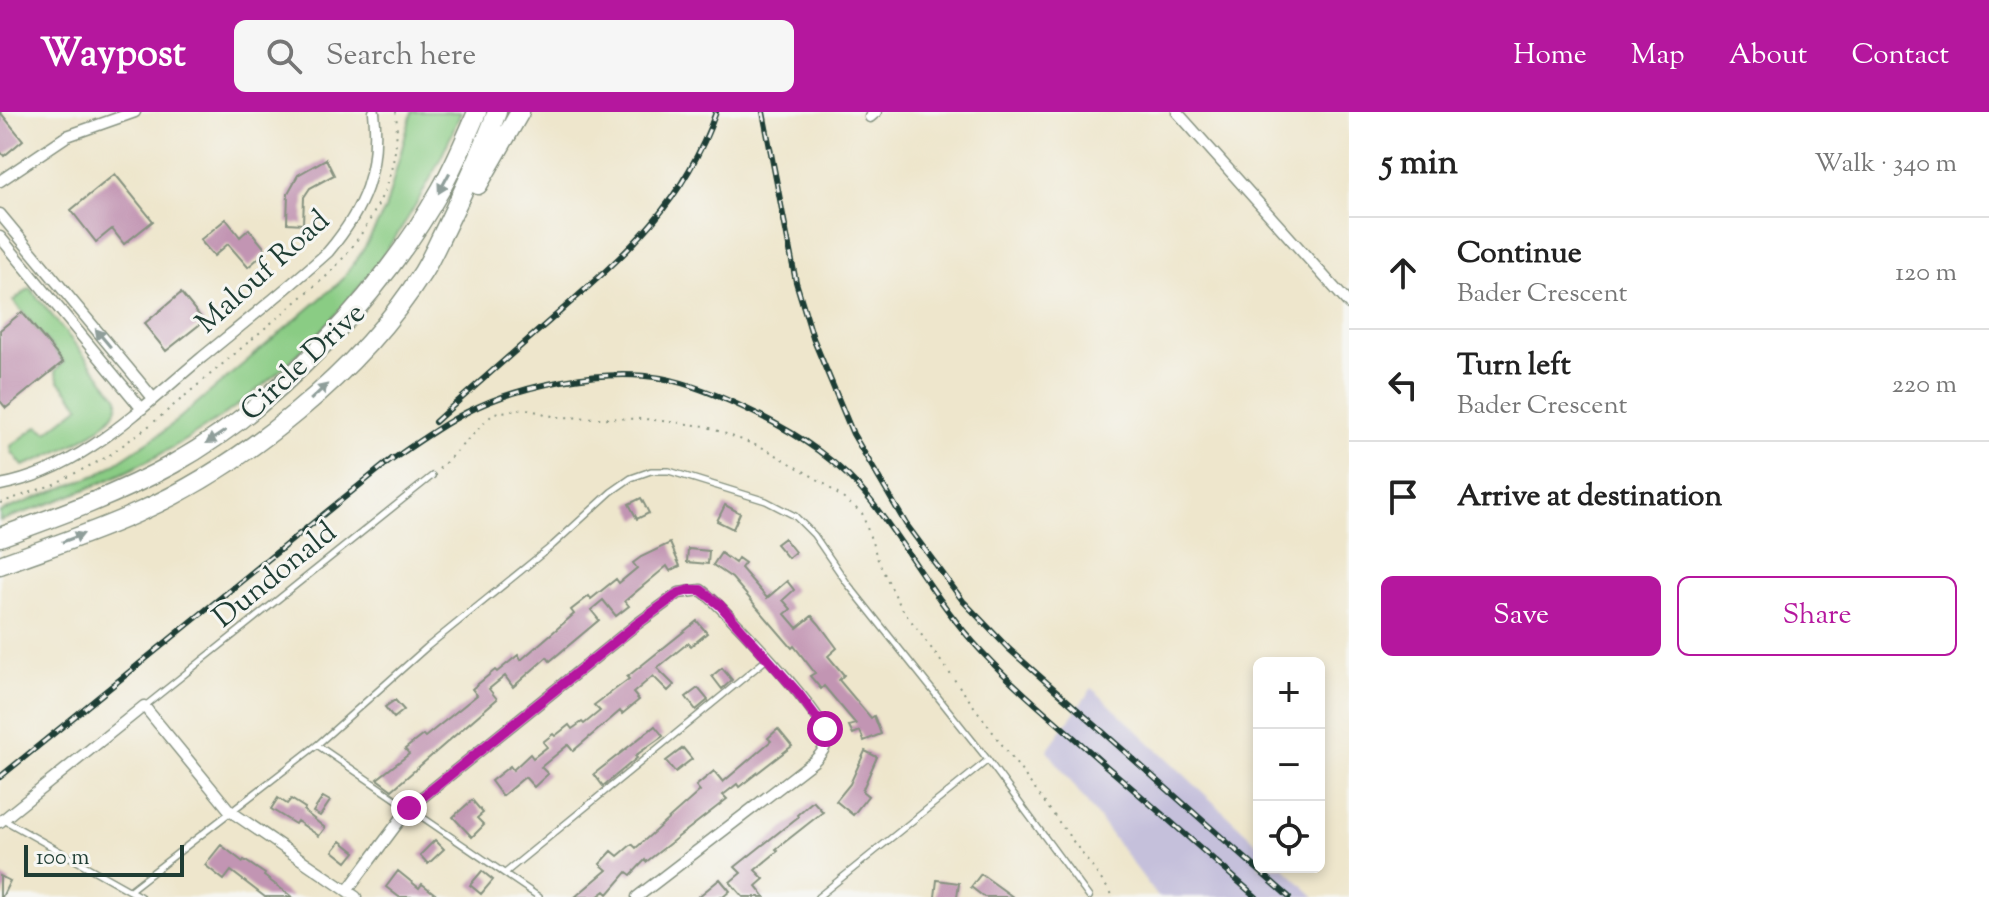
<!DOCTYPE html>
<html lang="en">
<head>
<meta charset="utf-8">
<style>
	:root { --surface:#fff; --page:#f6f6f6; --text:#222; --muted:#767676; --line:#e0e0e0; --accent:#b5179e }
	body { margin:0; font-family:"Sorts Mill Goudy",serif; background:var(--page); color:var(--text) }
	.controls { position:absolute; right:24px; bottom:24px; display:grid; overflow:hidden; border-radius:12px; box-shadow:0 4px 12px #0003 }
	.controls button { width:72px; height:72px; display:grid; place-items:center; padding:0; border:0; border-bottom:2px solid var(--line); background:var(--surface); color:var(--text); font:40px sans-serif }
	.scale { position:absolute; left:24px; bottom:20px; width:160px; box-sizing:border-box; padding-left:8px; border:4px solid #1f3d34; border-top:0; font-size:22px; line-height:28px; white-space:nowrap; color:#1f3d34; -webkit-text-stroke:6px #f6f6f2; paint-order:stroke }
	.stop { position:absolute; width:24px; height:24px; margin:-18px; border:6px solid #b5179e; border-radius:50%; background:#fff }
	.stop.end { background:#b5179e; border-color:#fff; box-shadow:0 2px 8px #0008 }
	.list { margin:0; padding:0; list-style:none }
	h2 { display:flex; justify-content:space-between; align-items:center; height:104px; margin:0; padding:0 32px; font-size:34px }
	h2 small { font-size:26px; font-weight:400; color:var(--muted) }
	.list li { display:grid; grid-template-columns:52px 1fr auto; gap:24px; align-items:center; box-sizing:border-box; height:112px; padding:0 32px; border-top:2px solid var(--line) }
	.list b { display:block; font-size:30px; white-space:nowrap }
	.list p { margin:0; font-size:26px; white-space:nowrap; color:var(--muted) }
	.list em { font-size:26px; font-style:normal; color:var(--muted) }
	.actions { display:flex; gap:16px; padding:24px 32px }
	.actions a { flex:1; padding:18px 0; border:2px solid var(--accent); border-radius:12px; text-align:center; font-size:28px; color:var(--accent) }
	.actions .main { background:var(--accent); color:#fff }
	.icon { flex:none; width:44px; height:44px; fill:none; stroke:currentColor; stroke-width:2; stroke-linecap:round; stroke-linejoin:round }
	.map { position:relative; flex:none; width:1349px; height:785px; overflow:hidden }
	header { display:flex; align-items:center; gap:48px; box-sizing:border-box; height:112px; padding:0 40px; background:var(--accent); color:#fff }
	header strong { font-size:38px }
	nav { display:flex; gap:44px; margin-inline-start:auto; font-size:28px }
	.search { width:560px; height:72px; background:var(--page); display:flex; align-items:center; gap:20px; box-sizing:border-box; padding:0 28px; border-radius:12px; color:var(--muted); font-size:30px }
	main { display:flex }
	aside { flex:1; background:var(--surface) }
	.map>svg:first-child { display:block }
	.industrial { fill:#c5c0db }
	.green { fill:#8acc84; stroke:#54845c; stroke-width:2 }
	.building { fill:#c295b3 }
	.lines { fill:none; stroke-linecap:round; stroke-linejoin:round }
	.lane-casing { stroke:#869280; stroke-width:8 }
	.street-casing { stroke:#869280; stroke-width:13 }
	.highway-casing { stroke:#869280; stroke-width:21 }
	.path { stroke:#869280; stroke-width:2; stroke-dasharray:2 6; stroke-linecap:butt }
	.lane { stroke:#fff; stroke-width:5 }
	.street { stroke:#fff; stroke-width:10 }
	.highway { stroke:#fff; stroke-width:18 }
	.rail-casing { stroke:#1f3d34; stroke-width:6 }
	.rail { stroke:#f6f6f2; stroke-width:3; stroke-dasharray:9; stroke-linecap:butt }
	.oneway { fill:#8f9e9a }
	.route { stroke:#b5179e; stroke-width:10 }
	.labels { text-anchor:middle; stroke-width:6; stroke-linejoin:round; paint-order:stroke }
	.street-label { font-size:30px; fill:#1f3d34; stroke:#f6f6f2 }
</style>
</head>
<body>
<header>
<strong>Waypost</strong>
<div class="search"><svg class="icon" aria-label="search" viewBox="0 0 24 24"><circle cx="10" cy="10" r="6"/><path d="M15 15l6 6"/></svg>Search here</div>
<nav><a>Home</a><a>Map</a><a>About</a><a>Contact</a></nav>
</header>
<main>
<div class="map">
<svg width="1349" height="785" viewBox="0 0 1349 785">
	<rect width="100%" height="100%" fill="#f6f6f2"/>
	<filter id="ink" filterUnits="userSpaceOnUse"><feTurbulence type="fractalNoise" baseFrequency=".0125" numOctaves="2"/><feDisplacementMap in="SourceGraphic" scale="16" xChannelSelector="R" yChannelSelector="G"/><feConvolveMatrix kernelMatrix="1 2 1 2 8 2 1 2 1" color-interpolation-filters="sRGB"/></filter>
	<filter id="wash" filterUnits="userSpaceOnUse"><feTurbulence type="fractalNoise" baseFrequency=".006" numOctaves="4" result="noise"/><feDisplacementMap in="SourceGraphic" scale="32" xChannelSelector="R" yChannelSelector="G"/><feGaussianBlur stdDeviation="1.8" result="paint"/><feColorMatrix in="noise" values="0 0 0 0 0 0 0 0 0 0 0 0 0 0 0 0 0 1.4 0 .05"/><feComposite in="paint" operator="in"/></filter>
	<g filter="url(#wash)">
		<rect width="100%" height="100%" fill="#eee6cc"/>
		<path class="industrial" d="M1092 576 1259 733V755H1283L1315 785H1158L1047 638Z"/>
		<path class="green" d="M412 0H461C403 145 296 270 157 344 107 371 54 391 0 409V400L99 362 163 320 340 170 362 140 385 98Z
			M30 176 118 286C122 316 47 345 23 354L12 340 11 334 38 314 47 320 80 294 59 269 55 259 64 250 13 189Z"/>
		<g id="blocks">
			<path class="building" d="M0 0 23 28 4 44 0 39Z
				M326 47 334 63 310 76 304 85 303 112 287 111 288 81 298 63Z
				M115 62 153 109 124 132 112 117 96 130 71 98Z
				M226 107 240 125 249 117 267 139 248 155 228 132 214 144 200 128Z
				M181 181 204 209 166 239 144 212Z
				M22 200 63 250 6 296 0 289V218Z
				M641 386 649 401 637 407 629 392Z
				M725 393 740 401 733 417 717 409Z
				M784 426 795 440 788 446 776 432Z
				M670 431 680 454 670 459 667 454 625 489 629 494 616 504 603 488 591 498 599 508 550 549 547 545 513 575 505 564 489 577 497 587 392 678 377 667 409 642 405 637 423 623 425 625 477 583 472 577 495 558 497 560 518 543 521 548 574 502 571 498 589 484 591 487 616 467 619 471 637 456 633 451 641 445Z
				M688 437 709 439 708 452 687 450Z
				M721 441 735 451 738 446 745 451 741 456 767 486 787 469 794 478 783 488 791 497 785 502 797 516 812 504 819 512 837 536 828 544 844 563 839 568 871 606 874 604 881 622 864 629 860 619 853 622 849 614 856 612 824 574 821 577 810 564 815 561 794 534 792 536 732 466 713 453Z
				M697 509 707 521 691 534 688 531 657 556 674 573 668 579 653 564 633 581 639 588 622 602 620 599 573 639 568 633 541 655 548 662 534 675 525 665 502 684 491 669 510 654 513 658 530 642 533 646 547 635 543 630 553 622 555 624 569 613 572 617 582 610 584 612 600 599 594 593 629 567 627 565Z
				M722 556 732 568 722 577 712 564Z
				M698 576 708 588 696 598 686 585Z
				M395 588 404 598 394 606 385 595Z
				M655 614 663 624 635 644 637 646 603 674 594 662Z
				M778 617 792 634 739 675 737 672 723 683 727 687 646 750 645 748 631 763 627 760 608 782 605 779 597 785H575L607 758 600 752 612 739 618 744 632 732 636 736 700 679 696 674 714 659 723 670 771 629 768 626Z
				M683 636 692 647 675 660 666 649Z
				M865 639 877 645 862 679 868 684 853 703 836 689 850 672Z
				M323 685 330 689 320 704 313 700Z
				M278 686 287 692 291 687 305 696 304 699 325 716 319 724 297 709 295 712 271 697Z
				M472 688 483 701 477 706 484 713 472 725 453 705Z
				M813 689 823 700 776 737 778 739 755 758 764 767 756 774 765 785H743L730 770 741 761 735 755 798 705 797 703Z
				M435 728 444 737 428 752 420 743Z
				M341 729 355 740 347 750 333 739Z
				M221 733 243 750 244 748 265 762 264 764 292 785H265L231 759 224 768 205 753Z
				M398 759 419 776 422 772 439 785H399L386 775Z
				M482 759 493 768 481 782 470 773Z
				M981 762 1013 785H984L971 775Z
				M0 764 10 769 2 785H0Z
				M720 767 730 779 723 785H698Z
				M937 768 959 771 957 785H935Z"/>
		</g>
	</g>
	<g filter="url(#ink)">
		<use href="#blocks" fill-opacity="0" stroke="#869280" stroke-width="2"/>
		<g class="lines">
			<defs>
				<path id="lane" d="M145 594 432 364
					M317 633 539 785
					M4 708 141 785
					M505 761 767 547
					M130 778 317 633 427 535 553 433 611 380 631 366 651 359H669L766 389 795 404 814 423 847 471 988 648 1089 785
					M818 785 988 648"/>
				<path id="street" d="M1177 0 1349 192
					M870 5 876 0
					M0 69 67 24 135 0
					M0 102 153 286
					M0 125 142 297
					M0 373C81 358 140 297 200 247 243 212 287 177 328 140 365 96 380 58 374 0
					M0 710 144 594 230 699 356 785
					M347 779 409 696 637 512 679 481 701 478C723 494 821 599 826 622 828 634 822 641 814 649L637 785"/>
				<path id="highway" d="M478 73 520 0
					M0 425C58 404 119 382 173 352 276 295 384 179 441 77 455 52 466 26 477 0
					M0 453C46 436 93 421 137 401 243 354 361 259 423 160 431 147 438 131 445 117 464 78 482 40 497 0"/>
			</defs>
			<use href="#lane" class="lane-casing"/>
			<use href="#street" class="street-casing"/>
			<use href="#highway" class="highway-casing"/>
			<path class="path" d="M439 357 494 301 527 297 556 305 645 307 705 314 766 337 822 370 862 401 879 451 901 495 1114 785
				M0 391 52 373 107 345 154 310 329 162C370 118 402 63 396 0"/>
			<use href="#lane" class="lane"/>
			<use href="#street" class="street"/>
			<use href="#highway" class="highway"/>
			<defs>
				<path id="rail" d="M763 0 796 170 813 226 853 322 906 412 963 489 1009 537 1289 785
					M435 310C475 274 515 239 555 204 627 141 683 93 716 0
					M386 352C412 334 438 315 467 300 520 273 602 256 661 266 694 272 727 287 757 302 801 324 840 350 871 389 909 438 939 494 982 540 1020 581 1064 616 1106 654 1157 697 1206 741 1256 785
					M0 665 393 346"/>
			</defs>
			<use href="#rail" class="rail-casing"/>
			<use href="#rail" class="rail"/>
		</g>
		<defs><path id="oneway-solid" d="M-6-.8H1V-3.2L6.5 0L1 3.2V.8H-6Z" transform="scale(2)"/></defs>
		<g class="oneway">
			<use href="#oneway-solid" transform="translate(444 71) rotate(118)"/>
			<use href="#oneway-solid" transform="translate(103 226) rotate(-130)"/>
			<use href="#oneway-solid" transform="translate(319 280) rotate(-43)"/>
			<use href="#oneway-solid" transform="translate(216 325) rotate(147)"/>
			<use href="#oneway-solid" transform="translate(73 426) rotate(-21)"/>
		</g>
	</g>
	<g class="lines" filter="url(#ink)">
		<path class="route" d="M409 696 637 512 679 481 690 478H701L720 493 798 581 825 617"/>
	</g>
	<g class="labels">
		<g class="street-label">
			<text transform="translate(262 159) rotate(-42)" y="10">Malouf Road</text>
			<text transform="translate(302 249) rotate(-43)" y="10">Circle Drive</text>
			<text transform="translate(274 462) rotate(-39)" y="10">Dundonald</text>
		</g>
	</g>
</svg>
<div class="controls">
<button>+</button>
<button>−</button>
<button><svg class="icon" aria-label="locate" viewBox="0 0 24 24"><circle cx="12" cy="12" r="6"/><path d="M12 2v4M12 18v4M2 12h4M18 12h4"/></svg></button>
</div>
<div class="scale">100 m</div>
<div class="stop" style="left:825px;top:617px"></div>
<div class="stop end" style="left:409px;top:696px"></div>
</div>
<aside>
<h2>5 min<small>Walk · 340 m</small></h2>
<ul class="list">
<li><svg class="icon" aria-label="ahead" viewBox="0 0 24 24"><path d="M12 20V5M6 11l6-6 6 6"/></svg><div><b>Continue</b><p>Bader Crescent</p></div><em>120 m</em></li>
<li><svg class="icon" aria-label="left" viewBox="0 0 24 24"><path d="M17 20v-9H6M10 6l-5 5 5 5"/></svg><div><b>Turn left</b><p>Bader Crescent</p></div><em>220 m</em></li>
<li><svg class="icon" aria-label="arrive" viewBox="0 0 24 24"><path d="M6 21V4h12l-3 4 3 4H6"/></svg><div><b>Arrive at destination</b></div></li>
</ul>
<div class="actions"><a class="main">Save</a><a>Share</a></div>
</aside>
</main>
</body>
</html>
